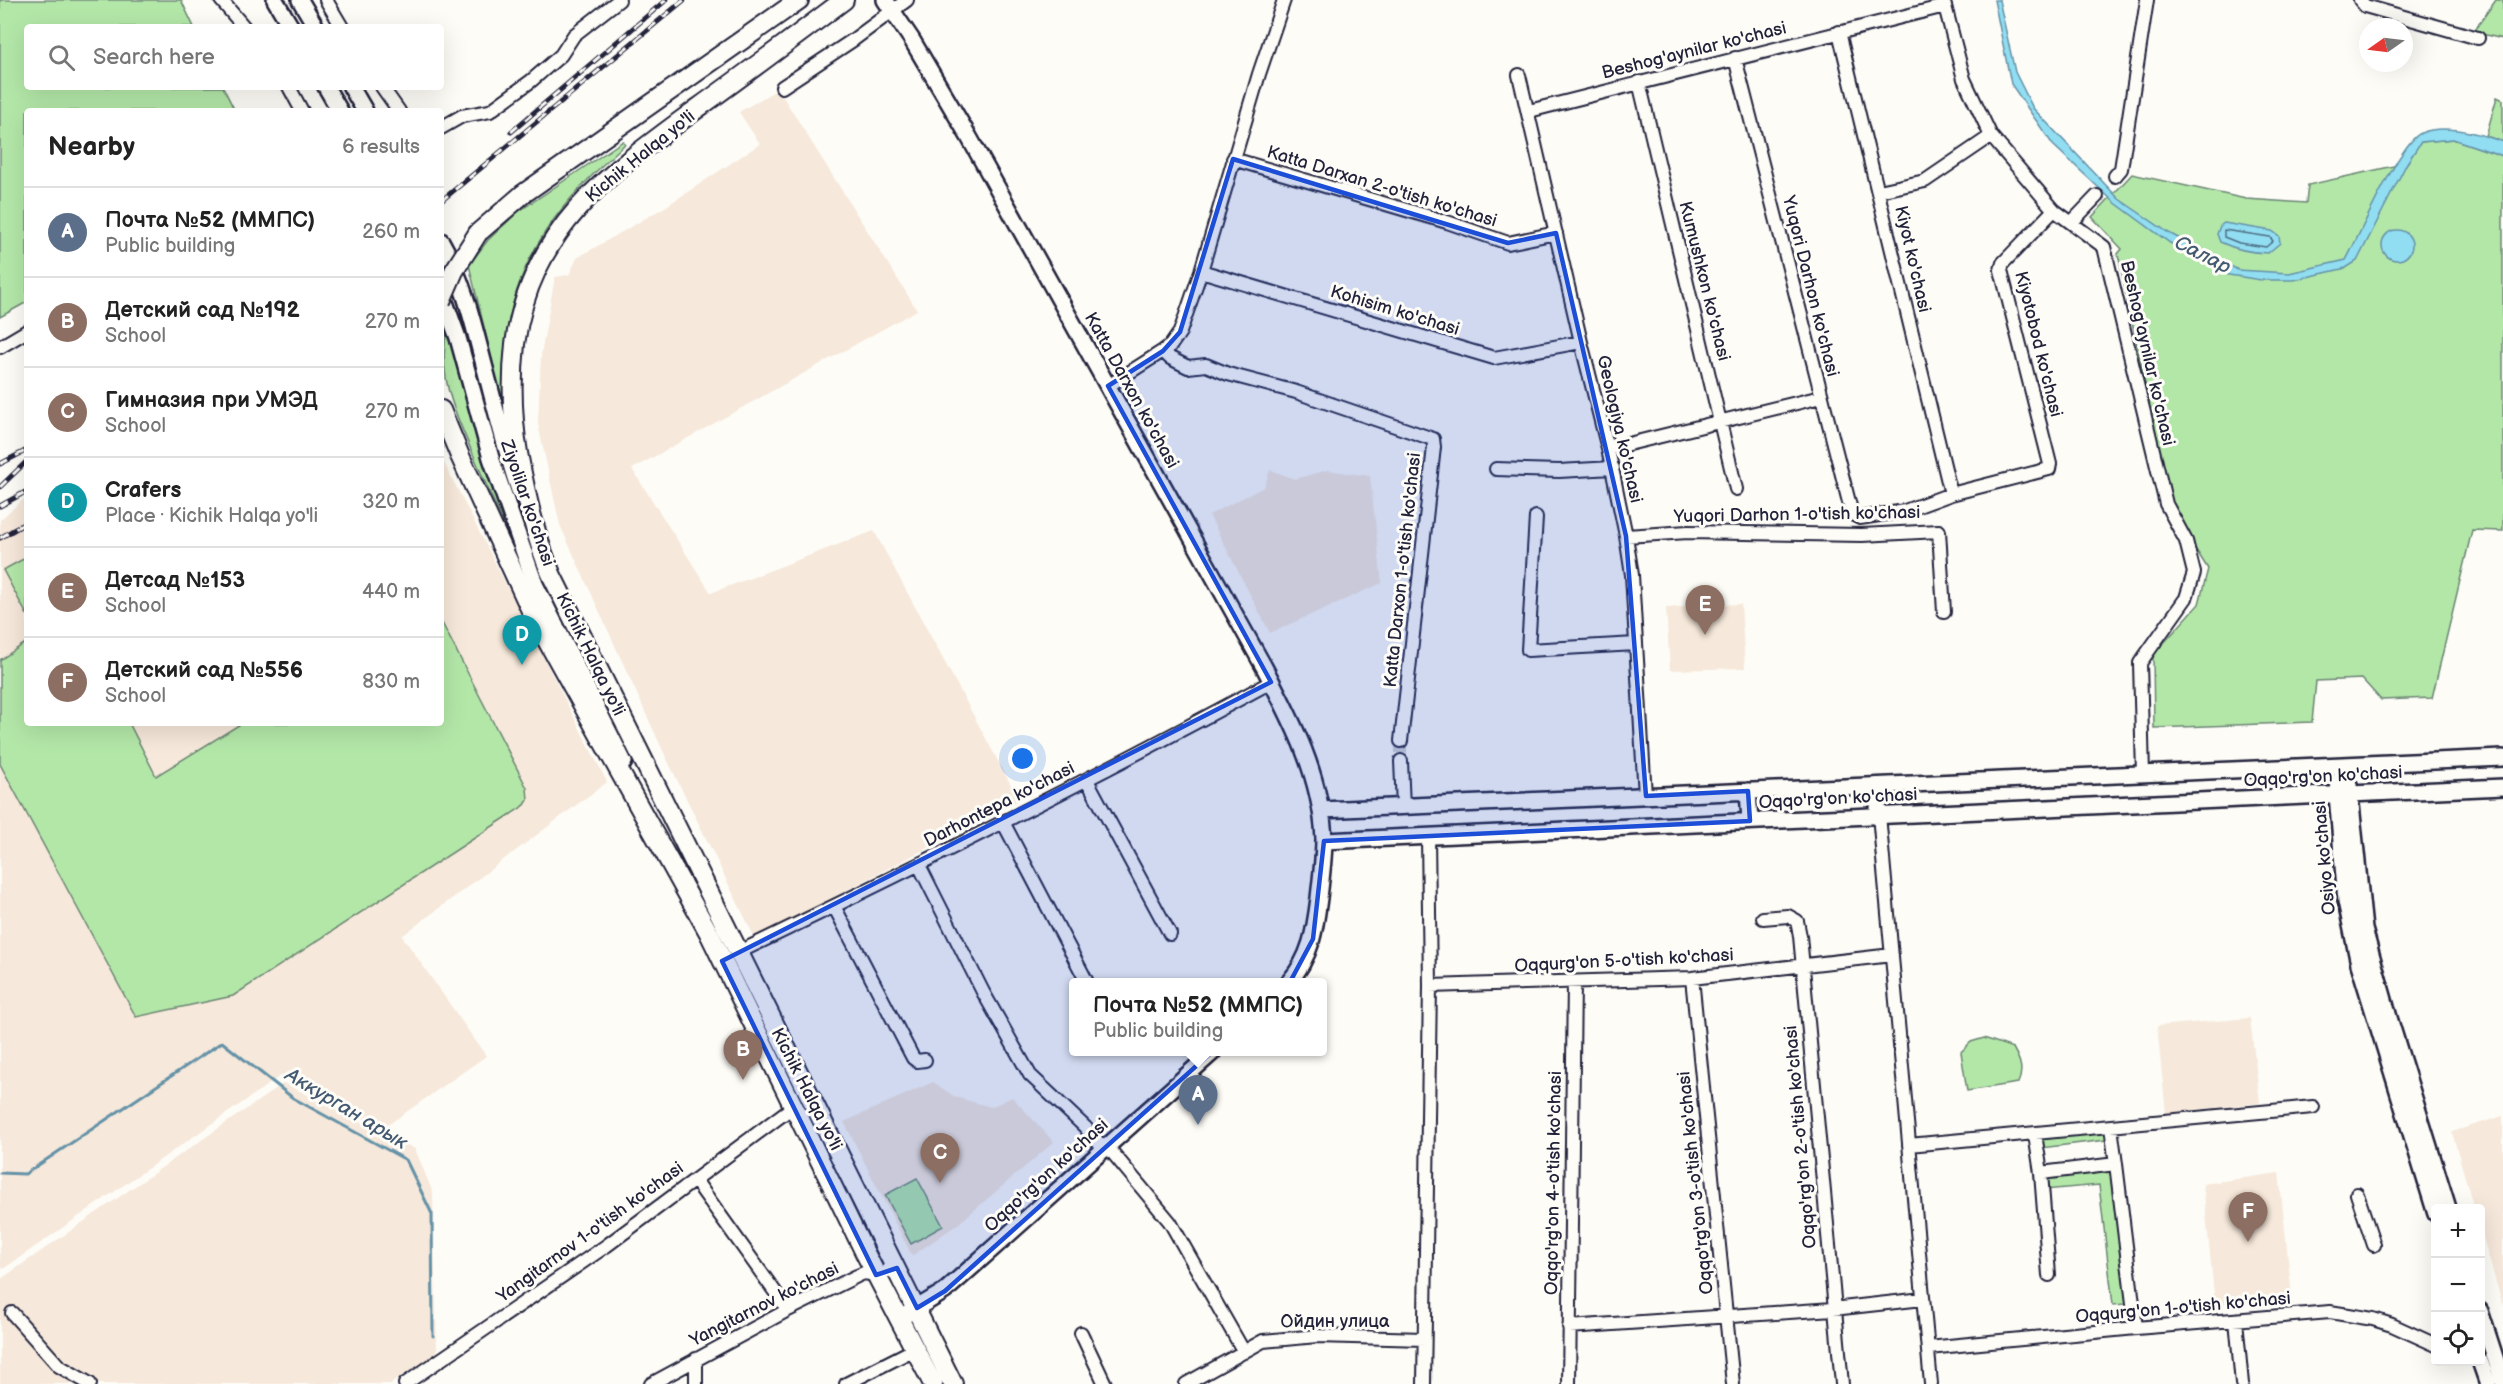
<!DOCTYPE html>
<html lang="en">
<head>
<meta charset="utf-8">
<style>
	:root { --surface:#fff; --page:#f6f6f6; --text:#222; --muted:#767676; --line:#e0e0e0; --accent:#1f6fb2 }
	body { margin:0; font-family:"Balsamiq Sans",sans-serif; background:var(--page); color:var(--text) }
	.controls { position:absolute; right:18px; bottom:18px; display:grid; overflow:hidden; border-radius:6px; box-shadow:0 6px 24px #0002 }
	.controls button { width:54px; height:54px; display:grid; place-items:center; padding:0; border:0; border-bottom:2px solid var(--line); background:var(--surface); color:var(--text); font:30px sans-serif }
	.compass { position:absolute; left:2359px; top:18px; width:54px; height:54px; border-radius:50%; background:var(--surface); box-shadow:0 6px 24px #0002; rotate:256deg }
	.you { position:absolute; left:1023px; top:759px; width:21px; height:21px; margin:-15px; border:4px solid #fff; border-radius:50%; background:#1a73e8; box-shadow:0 0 0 9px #1a73e833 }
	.badge { display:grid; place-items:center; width:39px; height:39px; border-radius:50%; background:var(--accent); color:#fff; font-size:20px; font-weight:700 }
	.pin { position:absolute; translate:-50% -50px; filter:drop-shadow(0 2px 3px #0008) }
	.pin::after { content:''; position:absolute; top:32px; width:21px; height:18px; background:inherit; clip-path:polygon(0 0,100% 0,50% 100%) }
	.popup { position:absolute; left:1069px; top:978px; width:258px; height:78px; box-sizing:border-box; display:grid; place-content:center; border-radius:6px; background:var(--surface); filter:drop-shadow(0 2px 4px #0005); font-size:20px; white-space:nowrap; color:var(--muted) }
	.popup b { font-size:22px; color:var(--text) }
	.popup::after { content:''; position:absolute; left:50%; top:100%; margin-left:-12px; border:12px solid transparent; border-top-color:var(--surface) }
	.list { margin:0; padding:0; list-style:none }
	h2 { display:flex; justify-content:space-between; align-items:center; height:78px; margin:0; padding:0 24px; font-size:26px }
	h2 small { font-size:20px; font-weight:400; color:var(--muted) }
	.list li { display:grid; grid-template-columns:39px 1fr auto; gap:18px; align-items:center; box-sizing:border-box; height:90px; padding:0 24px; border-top:2px solid var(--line) }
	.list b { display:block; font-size:22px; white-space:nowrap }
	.list p { margin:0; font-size:20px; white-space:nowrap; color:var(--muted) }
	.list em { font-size:20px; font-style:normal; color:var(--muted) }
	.icon { flex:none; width:33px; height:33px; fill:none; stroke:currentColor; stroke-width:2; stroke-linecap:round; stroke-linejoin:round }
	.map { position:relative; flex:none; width:2503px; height:1384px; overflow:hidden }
	.search { position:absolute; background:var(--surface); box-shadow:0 6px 24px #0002; left:24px; top:24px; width:420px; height:66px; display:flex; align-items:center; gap:15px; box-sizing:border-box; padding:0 21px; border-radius:6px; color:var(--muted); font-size:22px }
	.panel { position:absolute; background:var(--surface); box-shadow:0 6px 24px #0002; left:24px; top:108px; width:420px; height:618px; border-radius:6px }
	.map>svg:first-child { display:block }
	.built { fill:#f6e8da }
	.green { fill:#b3e7a8; stroke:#6a8472; stroke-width:1.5 }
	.water { fill:#91ddf1; stroke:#6592a8; stroke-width:1.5 }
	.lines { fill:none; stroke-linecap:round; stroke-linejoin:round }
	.shore { stroke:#4e6d84; stroke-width:1.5 }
	.stream { stroke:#6592a8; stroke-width:3 }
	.minor-tunnel { stroke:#d1d0d1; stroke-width:12; stroke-dasharray:12 6; stroke-linecap:butt }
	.minor-casing { stroke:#22223b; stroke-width:16 }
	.major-casing { stroke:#22223b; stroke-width:20 }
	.highway-casing { stroke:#22223b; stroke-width:22 }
	.minor { stroke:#fdfcf7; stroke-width:12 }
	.major { stroke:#fdfcf7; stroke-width:15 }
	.highway { stroke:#fdfcf7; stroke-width:18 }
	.rail-casing { stroke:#22223b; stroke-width:5 }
	.rail { stroke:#fdfcf7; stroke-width:3; stroke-dasharray:9; stroke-linecap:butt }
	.highway-bridge-casing { stroke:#22223b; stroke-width:22; stroke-linecap:butt }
	.highway-bridge { stroke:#fdfcf7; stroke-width:18 }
	.marked { fill:#1d4ed8; fill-opacity:0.2; stroke:#1d4ed8; stroke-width:4.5; stroke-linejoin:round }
	.labels { text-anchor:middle; stroke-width:6; stroke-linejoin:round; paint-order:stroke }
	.street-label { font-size:18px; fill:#22223b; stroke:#fdfcf7 }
	.water-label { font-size:20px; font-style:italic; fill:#435a72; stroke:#fdfcf7 }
</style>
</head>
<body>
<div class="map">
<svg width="2503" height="1384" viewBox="0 0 2503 1384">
	<rect width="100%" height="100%" fill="#fdfcf7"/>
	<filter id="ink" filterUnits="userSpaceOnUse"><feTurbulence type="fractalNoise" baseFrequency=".0167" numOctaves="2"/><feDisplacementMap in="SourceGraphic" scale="12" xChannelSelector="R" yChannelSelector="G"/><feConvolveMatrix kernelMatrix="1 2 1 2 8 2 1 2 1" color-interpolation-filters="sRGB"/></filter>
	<g filter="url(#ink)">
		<path class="built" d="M778 89 917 310 632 469 711 593 874 531 1019 800 755 938 664 753 560 525 538 424 541 355 555 277 569 275 577 258 665 207 760 144 739 112Z
			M441 457 607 782 402 936 486 1056 382 1129 282 1075 3 1269 0 1265V520L27 496V723H441Z
			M1270 470 1295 479 1327 470 1370 476 1382 583 1270 633 1209 515 1264 487Z
			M1741 604 1745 668 1670 670 1666 608Z
			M2250 1018 2260 1103 2166 1113 2157 1026Z
			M933 1082 955 1097 991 1107 1012 1097 1054 1142 958 1224 912 1256 844 1122Z
			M284 1083 415 1149 433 1193 437 1353 390 1384H0V1278L1 1279Z
			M2503 1116V1306L2481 1231 2480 1208H2474L2452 1132Z
			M2279 1173 2292 1297 2215 1304 2203 1184Z"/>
		<path class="green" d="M0 0H181L194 27H27V87H223L235 111H27V302L0 317Z
			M2496 0H2503V39L2473 32Z
			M2497 97 2503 100V142L2486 136Z
			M2453 139 2503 156V531L2472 530 2432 698 2381 700 2362 679 2316 681 2312 722 2154 728 2153 655 2199 604 2208 569 2171 510 2118 254 2122 249 2092 217 2132 174 2246 199 2306 203 2308 185 2407 163 2420 142Z
			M623 141 625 144C563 201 518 250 506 338 504 350 504 362 504 374 504 386 507 401 504 410L469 265 488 240 518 212Z
			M447 330 476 436 507 530C495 505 484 480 473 454 455 413 437 376 447 330Z
			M27 557V615L3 570Z
			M441 621 527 788 528 800 525 805 233 996 136 1017 0 764V660L27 642V723H129L156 776 242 723H441Z
			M1984 1038 2013 1048C2020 1060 2024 1070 2018 1083L1967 1091 1961 1052 1971 1042Z
			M2105 1131 2106 1140 2041 1148 2040 1140Z
			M2122 1166 2138 1303 2113 1305 2099 1185 2044 1190 2042 1175Z
			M917 1178 943 1226 911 1244 885 1195Z"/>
		<path class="water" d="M1994 0H1999L2015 72 2033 108 2119 199 2169 233 2238 270 2289 273 2346 260C2359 236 2400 142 2421 133 2444 123 2481 134 2503 142V156L2453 139 2421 142 2407 163 2357 261 2346 268 2294 280H2261L2229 275 2170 243 2114 202 2053 145 2011 84Z
			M2224 223 2272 231 2279 236 2280 243 2268 253C2253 253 2235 249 2220 242L2217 234 2220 226Z
			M2382 245a15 15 0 1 1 30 0a15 15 0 1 1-30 0Z"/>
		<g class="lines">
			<path class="shore" d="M2224 230 2270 237 2273 241 2266 247 2239 243 2224 237Z"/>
			<path class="stream" d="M0 1173 25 1174 222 1042 293 1098 406 1160 432 1214 433 1336"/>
			<path class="minor-tunnel" d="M1401 741V761"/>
			<defs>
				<path id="minor" d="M221 0 244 27
					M326 0 342 27
					M2360 0 2365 6 2478 38
					M1839 32 1951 494
					M1735 58 1851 510 1854 515 1860 518 1905 511 1951 494 2049 469 2050 464 2001 270 2003 263 2054 210
					M1519 75 1581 342 1608 449 1626 536 1632 575 1645 796
					M1639 82 1736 489
					M289 87 302 111
					M382 87 399 111
					M782 87 853 40 907 0
					M1529 111 1945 6 1964 79 1991 136 2054 210 2104 247 2166 504 2186 541 2194 573 2186 598 2140 663 2143 774
					M441 128 462 116 490 111 531 81 561 55 574 35 619 0
					M1233 159 1447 222 1508 243 1556 233
					M2115 176 2121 169 2147 0
					M1879 191 1925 181 1991 136
					M2072 222 2097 196
					M1201 271 1494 358 1581 342
					M0 347 27 331
					M1163 351 1170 358 1188 367 1206 365 1228 374 1296 392 1433 439 1434 447 1401 741
					M1108 386 1163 351 1171 345 1180 332 1201 271 1259 74 1284 0
					M1608 449 1821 397
					M1496 469 1559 471 1613 468
					M1536 517 1528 650 1636 644
					M1626 536 1688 532 1862 535 1939 531 1944 612
					M1401 761 1403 807
					M1087 780 1170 934
					M1879 815 1931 1384
					M1003 822 1087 982
					M919 865 983 992 1030 1075 1085 1127 1104 1149
					M835 908 913 1058 917 1061 925 1060
					M1763 918 1788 916 1797 921 1800 936 1842 1384
					M739 952C918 866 1096 777 1271 682
					M1692 978 1733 1384
					M1430 986 1692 978 1892 955
					M2035 1134 2041 1173 2116 1164 2111 1127
					M1909 1145 2313 1107
					M1107 1146 1170 1222 1244 1352
					M2116 1164 2136 1328
					M2041 1173 2049 1275
					M695 1180 788 1310
					M2357 1194 2374 1245
					M12 1313 59 1366 90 1384
					M2236 1320 2242 1384
					M1569 1327 1833 1309 1923 1299
					M1081 1333 1105 1384
					M1928 1348 2136 1328 2330 1312 2373 1319 2392 1325 2436 1345
					M696 1359V1384
					M405 1384 606 1246 794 1106
					M651 1384 788 1310 857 1276 864 1273 876 1275 897 1268
					M846 1384 915 1349
					M1186 1384 1263 1341 1317 1336 1424 1339
					M1424 1384 1430 986 1428 836
					M1569 1384 1574 982"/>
				<path id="major" d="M275 0 291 27
					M300 0 316 27
					M885 0 912 40 969 137 1264 667C1293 722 1321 776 1324 839 1324 858 1321 879 1319 898 1315 930 1311 957 1289 982
					M326 87 340 111
					M351 87 365 111
					M441 241C462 277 472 318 482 357 494 402 504 446 519 490
					M441 291 458 338 491 458 535 584 624 762
					M2344 765 2337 794 2346 901 2359 964 2436 1214
					M2349 785 2364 929 2390 1021 2448 1208
					M1876 786 1879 815
					M1748 791 1750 821
					M1321 810 2503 758
					M1324 841 2503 787
					M2480 1311 2503 1382
					M907 1314 945 1291 1213 1052
					M2480 1361 2488 1384"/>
				<path id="highway" d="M844 0C796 36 747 73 698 108 609 173 531 228 515 344 511 381 512 417 518 453 526 495 535 537 552 576L953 1384
					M478 233 523 194 799 0
					M441 410 460 456 534 617 709 933 865 1253 933 1384"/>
			</defs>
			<use href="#minor" class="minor-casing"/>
			<use href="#major" class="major-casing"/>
			<use href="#highway" class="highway-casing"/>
			<use href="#minor" class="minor"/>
			<use href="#major" class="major"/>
			<use href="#highway" class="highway"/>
			<defs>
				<path id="rail" d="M511 132 666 0
					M441 201 684 0
					M0 464 27 450
					M0 487 27 461
					M0 506 27 491
					M0 538 27 522"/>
			</defs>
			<use href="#rail" class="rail-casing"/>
			<use href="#rail" class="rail"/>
			<defs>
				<path id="highway-bridge" d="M441 301 454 271 478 233"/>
			</defs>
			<use href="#highway-bridge" class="highway-bridge-casing"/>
			<use href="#highway-bridge" class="highway-bridge"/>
		</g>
	</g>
	<path class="marked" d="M1233 159 1508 243 1556 233 1626 536 1646 796 1748 791 1750 821 1324 841 1313 939 1290 982 945 1291 917 1308 897 1268 876 1275 722 961 1271 682 1108 386 1163 351 1180 332Z"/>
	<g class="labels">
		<g class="street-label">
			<text transform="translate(1694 50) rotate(-14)" y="6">Beshog'aynilar ko'chasi</text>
			<text transform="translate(640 156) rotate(-39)" y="6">Kichik Halqa yo'li</text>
			<text transform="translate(1382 186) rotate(17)" y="6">Katta Darxan 2-o'tish ko'chasi</text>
			<text transform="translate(1913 259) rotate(77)" y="6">Kiyot ko'chasi</text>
			<text transform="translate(1705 281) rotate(76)" y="6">Kumushkon ko'chasi</text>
			<text transform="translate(1811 286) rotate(76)" y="6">Yuqori Darhon ko'chasi</text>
			<text transform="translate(1395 310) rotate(17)" y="6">Kohisim ko'chasi</text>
			<text transform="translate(2039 344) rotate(76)" y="6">Kiyotobod ko'chasi</text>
			<text transform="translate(2148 353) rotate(77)" y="6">Beshog'aynilar ko'chasi</text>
			<text transform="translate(1132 390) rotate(61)" y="6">Katta Darxon ko'chasi</text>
			<text transform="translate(1620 429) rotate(77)" y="6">Geologiya ko'chasi</text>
			<text transform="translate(528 503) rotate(71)" y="6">Ziyolilar ko'chasi</text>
			<text transform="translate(1797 514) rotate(-1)" y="6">Yuqori Darhon 1-o'tish ko'chasi</text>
			<text transform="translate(1402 570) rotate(-84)" y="6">Katta Darxon 1-o'tish ko'chasi</text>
			<text transform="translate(591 654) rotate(64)" y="6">Kichik Halqa yo'li</text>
			<text transform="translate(2323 776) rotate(-3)" y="6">Oqqo'rg'on ko'chasi</text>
			<text transform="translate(1838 798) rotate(-3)" y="6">Oqqo'rg'on ko'chasi</text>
			<text transform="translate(999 804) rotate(-27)" y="6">Darhontepa ko'chasi</text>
			<text transform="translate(2324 858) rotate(-95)" y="6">Osiyo ko'chasi</text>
			<text transform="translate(1624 960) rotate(-3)" y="6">Oqqurg'on 5-o'tish ko'chasi</text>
			<text transform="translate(807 1089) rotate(63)" y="6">Kichik Halqa yo'li</text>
			<text transform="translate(1800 1137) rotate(-95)" y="6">Oqqo'rg'on 2-o'tish ko'chasi</text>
			<text transform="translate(1046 1175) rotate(-42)" y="6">Oqqo'rg'on ko'chasi</text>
			<text transform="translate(1553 1183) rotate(-89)" y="6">Oqqo'rg'on 4-o'tish ko'chasi</text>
			<text transform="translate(1695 1183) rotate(-96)" y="6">Oqqo'rg'on 3-o'tish ko'chasi</text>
			<text transform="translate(590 1232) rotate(-36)" y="6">Yangitarnov 1-o'tish ko'chasi</text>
			<text transform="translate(764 1304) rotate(-27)" y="6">Yangitarnov ko'chasi</text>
			<text transform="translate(2183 1307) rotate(-5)" y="6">Oqqurg'on 1-o'tish ko'chasi</text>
			<text x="1335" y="1327">Ойдин улица</text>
		</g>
		<g class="water-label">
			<text transform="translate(2203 254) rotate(27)" y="7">Салар</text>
			<text transform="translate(347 1108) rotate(31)" y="7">Аккурган арык</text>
		</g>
	</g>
</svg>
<div class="controls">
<button>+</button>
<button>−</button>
<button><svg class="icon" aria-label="locate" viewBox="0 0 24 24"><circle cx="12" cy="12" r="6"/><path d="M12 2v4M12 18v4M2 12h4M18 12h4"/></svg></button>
</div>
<svg class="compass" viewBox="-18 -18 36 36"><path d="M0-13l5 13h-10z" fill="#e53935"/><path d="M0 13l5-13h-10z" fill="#767676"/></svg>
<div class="you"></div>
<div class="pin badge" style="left:1198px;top:1125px;background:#5c6f8a">A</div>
<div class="popup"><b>Почта №52 (ММПС)</b>Public building</div>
<div class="pin badge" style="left:743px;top:1080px;background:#8d6e63">B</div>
<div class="pin badge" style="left:940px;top:1183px;background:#8d6e63">C</div>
<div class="pin badge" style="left:522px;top:665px;background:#0f9aa8">D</div>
<div class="pin badge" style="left:1705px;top:635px;background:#8d6e63">E</div>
<div class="pin badge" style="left:2248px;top:1242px;background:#8d6e63">F</div>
<div class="search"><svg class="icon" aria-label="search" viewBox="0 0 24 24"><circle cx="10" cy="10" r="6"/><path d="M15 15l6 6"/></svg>Search here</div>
<section class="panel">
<h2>Nearby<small>6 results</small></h2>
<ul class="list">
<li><span class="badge" style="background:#5c6f8a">A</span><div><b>Почта №52 (ММПС)</b><p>Public building</p></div><em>260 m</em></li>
<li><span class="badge" style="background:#8d6e63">B</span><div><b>Детский сад №192</b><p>School</p></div><em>270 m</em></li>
<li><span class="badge" style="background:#8d6e63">C</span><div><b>Гимназия при УМЭД</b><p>School</p></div><em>270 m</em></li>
<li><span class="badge" style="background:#0f9aa8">D</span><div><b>Crafers</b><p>Place · Kichik Halqa yo'li</p></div><em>320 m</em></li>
<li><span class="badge" style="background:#8d6e63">E</span><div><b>Детсад №153</b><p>School</p></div><em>440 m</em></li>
<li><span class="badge" style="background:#8d6e63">F</span><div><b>Детский сад №556</b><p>School</p></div><em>830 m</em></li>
</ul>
</section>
</div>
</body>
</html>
